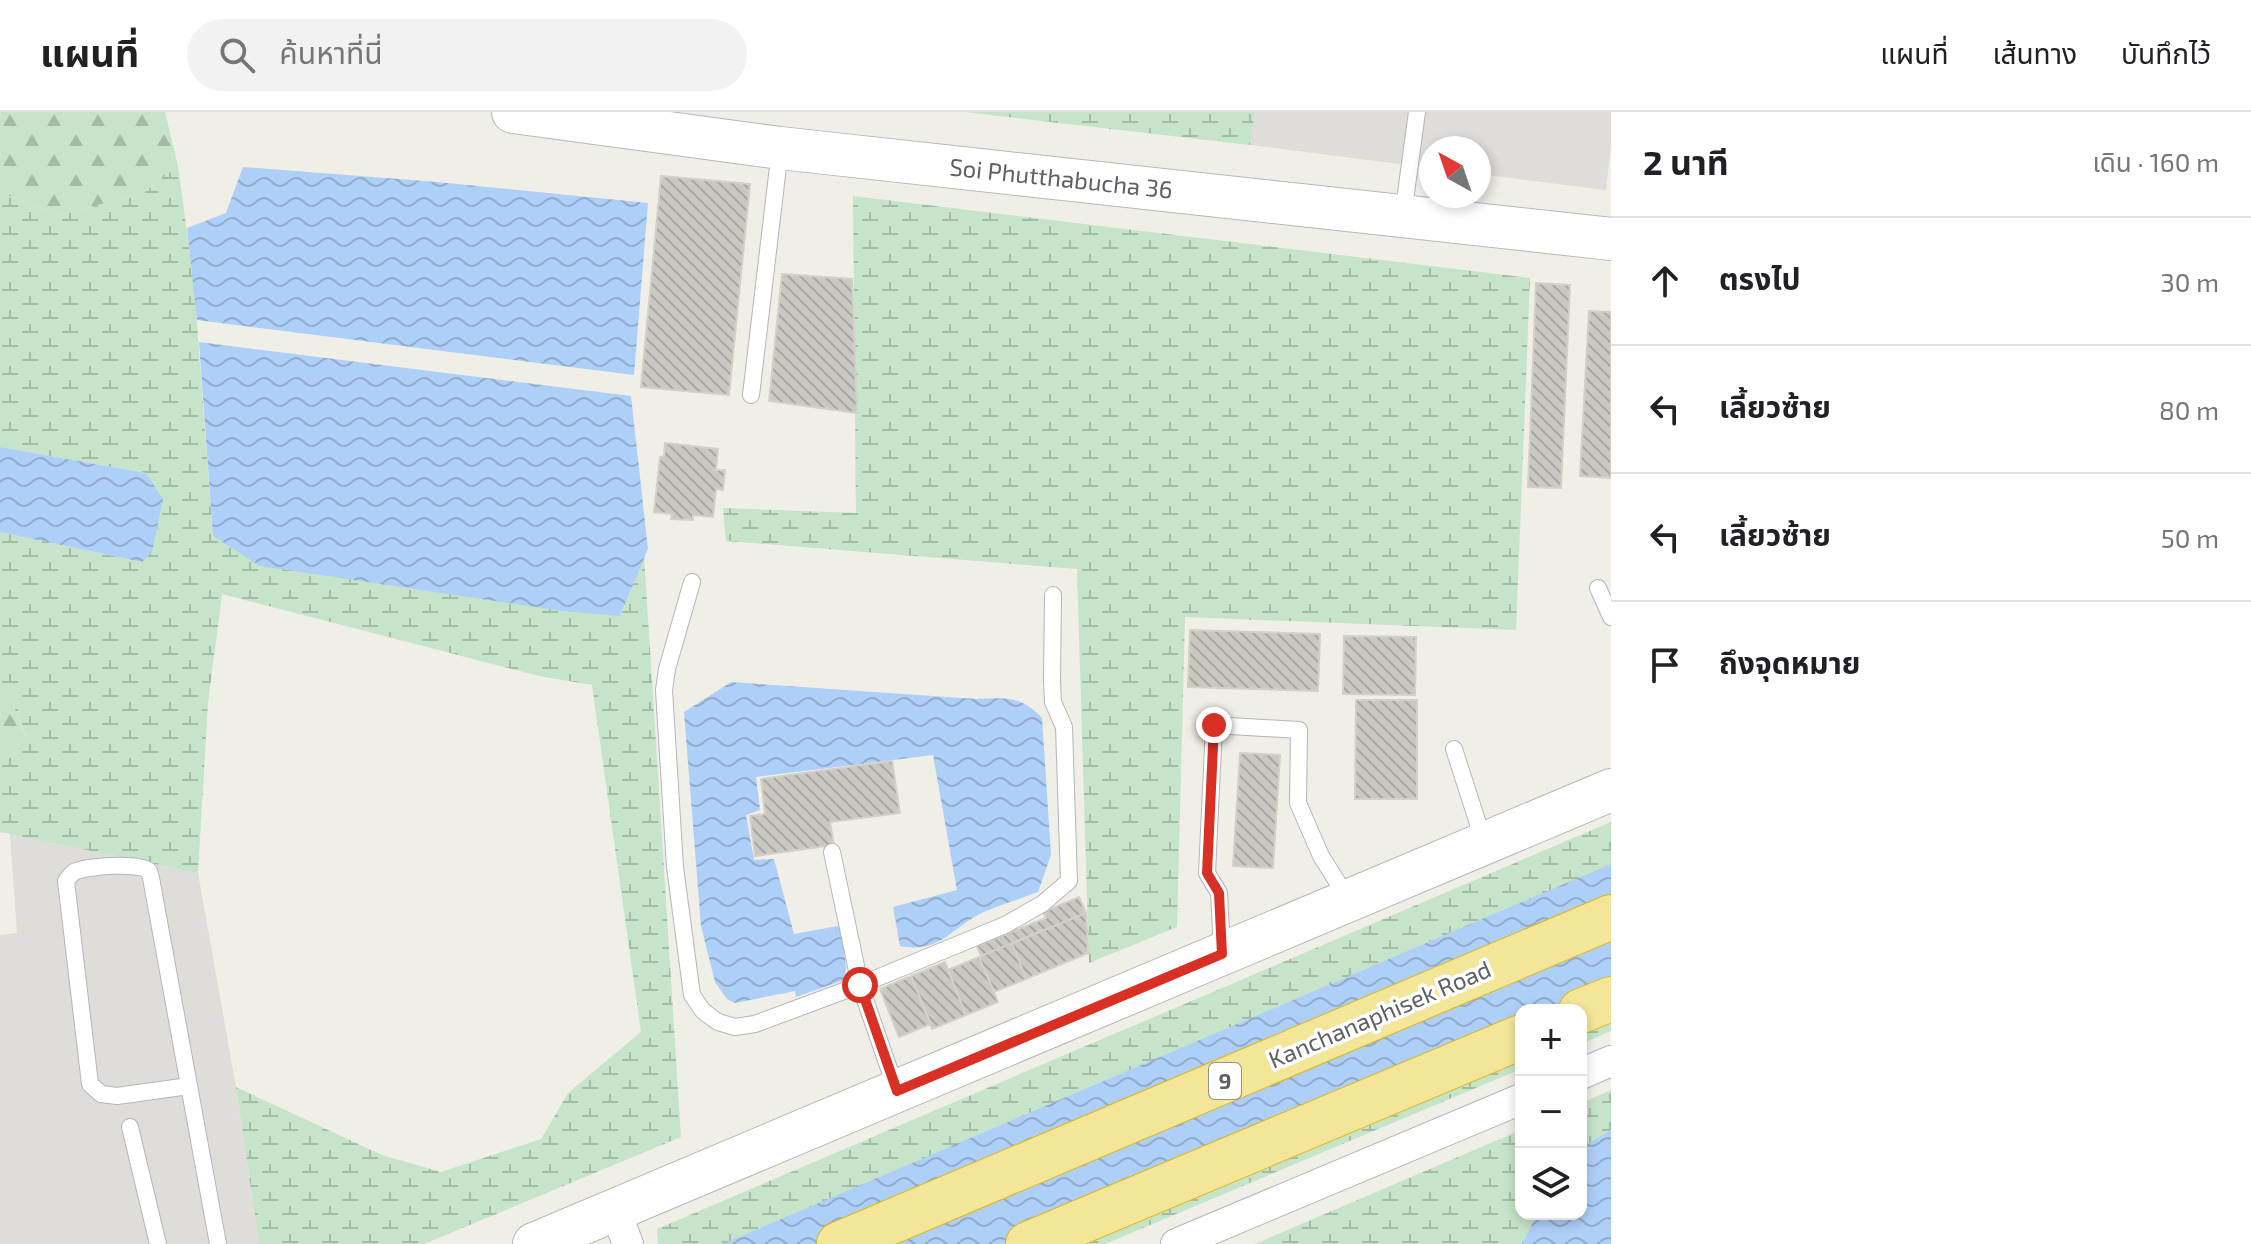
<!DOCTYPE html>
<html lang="th">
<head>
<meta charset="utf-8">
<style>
	:root { --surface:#fff; --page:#f2f2f2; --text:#202124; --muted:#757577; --line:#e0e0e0 }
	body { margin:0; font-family:"Exo 2","Noto Sans Thai",sans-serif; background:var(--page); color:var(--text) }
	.controls { position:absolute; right:24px; bottom:24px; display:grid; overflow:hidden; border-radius:16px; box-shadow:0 4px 12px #0003 }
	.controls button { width:72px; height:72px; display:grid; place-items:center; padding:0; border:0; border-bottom:2px solid var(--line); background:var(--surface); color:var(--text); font:40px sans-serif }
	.compass { position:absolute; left:1419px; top:24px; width:72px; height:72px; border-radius:50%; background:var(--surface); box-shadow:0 4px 12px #0003; rotate:320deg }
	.stop { position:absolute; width:24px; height:24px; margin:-18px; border:6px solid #d93025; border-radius:50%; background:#fff }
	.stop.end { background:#d93025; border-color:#fff; box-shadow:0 2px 8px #0008 }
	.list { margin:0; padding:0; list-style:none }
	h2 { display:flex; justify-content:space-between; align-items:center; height:104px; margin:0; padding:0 32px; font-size:34px }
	h2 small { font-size:26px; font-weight:400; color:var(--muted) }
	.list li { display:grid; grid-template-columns:52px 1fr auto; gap:24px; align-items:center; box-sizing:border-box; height:128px; padding:0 32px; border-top:2px solid var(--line) }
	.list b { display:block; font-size:30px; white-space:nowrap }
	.list em { font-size:26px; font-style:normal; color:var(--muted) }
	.icon { flex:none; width:44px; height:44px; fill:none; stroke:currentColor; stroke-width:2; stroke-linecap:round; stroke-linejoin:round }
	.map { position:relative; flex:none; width:1611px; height:1132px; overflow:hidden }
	header { display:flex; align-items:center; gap:48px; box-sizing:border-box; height:112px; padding:0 40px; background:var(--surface); border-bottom:2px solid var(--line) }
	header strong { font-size:38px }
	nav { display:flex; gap:44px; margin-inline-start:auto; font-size:28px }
	.search { width:560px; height:72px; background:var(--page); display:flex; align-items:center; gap:20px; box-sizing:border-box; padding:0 28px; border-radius:44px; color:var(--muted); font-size:30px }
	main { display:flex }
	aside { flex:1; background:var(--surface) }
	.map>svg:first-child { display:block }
	.industrial { fill:#deddd9 }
	.forest { fill:url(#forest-firs) }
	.wetland { fill:url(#wetland-marsh) }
	.water { fill:url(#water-waves) }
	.building { fill:url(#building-back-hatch); stroke:#d3d0c5; stroke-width:2 }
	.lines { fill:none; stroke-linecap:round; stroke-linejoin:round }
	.lane-casing { stroke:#b4b5ba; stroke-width:18 }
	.street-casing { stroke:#b4b5ba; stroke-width:32 }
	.secondary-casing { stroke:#b5b7bc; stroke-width:44 }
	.highway-casing { stroke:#dfb717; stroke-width:46 }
	.lane { stroke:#fff; stroke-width:16 }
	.street { stroke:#fff; stroke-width:30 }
	.secondary { stroke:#fff; stroke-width:42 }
	.highway { stroke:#f3e699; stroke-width:44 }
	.route { stroke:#d93025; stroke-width:10 }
	.labels { text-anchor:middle; stroke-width:7; stroke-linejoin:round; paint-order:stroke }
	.shield { fill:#fff; stroke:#8e9093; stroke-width:2 }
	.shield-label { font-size:22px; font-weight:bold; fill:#5e6065 }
	.street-label { font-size:24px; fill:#5e6065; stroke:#fff }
</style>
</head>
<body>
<header>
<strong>แผนที่</strong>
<div class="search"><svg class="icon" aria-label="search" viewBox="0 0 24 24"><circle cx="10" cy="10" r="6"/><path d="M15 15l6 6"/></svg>ค้นหาที่นี่</div>
<nav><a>แผนที่</a><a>เส้นทาง</a><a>บันทึกไว้</a></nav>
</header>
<main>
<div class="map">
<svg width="1611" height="1132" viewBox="0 0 1611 1132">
	<defs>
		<pattern id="forest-firs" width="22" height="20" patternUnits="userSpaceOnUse" patternTransform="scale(2)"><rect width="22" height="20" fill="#c6e4c9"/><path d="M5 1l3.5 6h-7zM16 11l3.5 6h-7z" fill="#a4bca7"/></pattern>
		<pattern id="wetland-marsh" width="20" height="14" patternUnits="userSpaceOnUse" patternTransform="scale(2)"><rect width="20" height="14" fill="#c6e4c9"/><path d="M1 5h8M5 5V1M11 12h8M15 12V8" fill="none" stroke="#a4bca7"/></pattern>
		<pattern id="water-waves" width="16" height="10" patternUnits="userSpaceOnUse" patternTransform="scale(2)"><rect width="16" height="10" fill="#aecff7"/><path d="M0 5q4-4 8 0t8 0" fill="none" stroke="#91abcc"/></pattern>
		<pattern id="building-back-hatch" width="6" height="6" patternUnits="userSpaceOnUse" patternTransform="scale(2)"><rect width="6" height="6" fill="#cac8c3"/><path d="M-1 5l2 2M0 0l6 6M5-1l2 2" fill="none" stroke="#a7a6a2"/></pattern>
	</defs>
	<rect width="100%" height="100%" fill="#efeee7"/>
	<path class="industrial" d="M1255 0H1611V34L1606 78 1479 62V36H1431V56L1250 33Z
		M10 722 198 761 236 975 259 1132H0V823L17 821Z"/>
	<path class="forest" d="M0 0H165L178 54 144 81 61 103 0 81Z
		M0 581 13 593 26 625 0 648Z"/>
	<path class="wetland" d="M965 0H1255L1250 33Z
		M178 54 194 172 213 425 621 503 644 443 681 1025 424 1132H259L236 975 382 1043 441 1060 541 1027 568 981 641 920 592 573 539 564 222 482 208 591 198 761 0 720V648L26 624 13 593 0 581V420L142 450 146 361 0 335V81L61 103 144 81Z
		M853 84 1530 166 1516 518 1185 505 1177 815 1089 851 1077 457 726 429 723 396 856 401Z
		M1611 710V919L1581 932V898H1521V957L1105 1132H658L657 1117Z
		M1611 978V1018L1581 1036V991Z
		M1521 1018V1102H1537L1522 1132H1255Z"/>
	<path class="water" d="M243 55 437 70 648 91 634 263 197 208 187 116 226 101Z
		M199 230 631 284 648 437 620 504 563 499 260 454 213 424Z
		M0 335 146 361 163 387 152 440 142 450 0 420Z
		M731 570 976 587C1005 586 1021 583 1042 606L1051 743 1038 780C1020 787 1002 792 984 800 951 815 941 842 900 834L893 795 957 778 933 643 756 665 760 698 746 703 754 748 774 747 794 822 838 814 842 818 846 857 844 868 796 885 795 879 735 891 727 887 715 870 701 814 684 600Z
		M1611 752V902L1581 898H1521V941L1069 1132H723Z
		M1611 1018V1132H1522L1537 1102H1581V1036Z"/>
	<path class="building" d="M661 64 750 72 729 283 641 275Z
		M782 162 852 167 857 301 769 289Z
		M1536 171 1570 173 1561 376 1528 375Z
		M1589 199 1611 200V366L1580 364Z
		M665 331 718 337 716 358H725L723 378 716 377 713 405 693 403V408L671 407 672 402 654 400 660 345 664 344Z
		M1190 518 1320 522 1318 579 1188 575Z
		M1344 524 1416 525 1415 583 1343 582Z
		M1356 588H1417V687H1355Z
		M1240 641 1280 643 1273 756 1233 754Z
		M892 649 900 701 830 710 834 733 755 744 750 704 765 702 761 667Z
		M1079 785 1086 801 981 844 977 834 1046 806 1043 800Z
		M1086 801 1088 841 1026 867 1012 831Z
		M1012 831 1026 867 994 880 979 845Z
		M979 845 998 890 966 903 948 858Z
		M945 850 966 903 932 917 911 864Z
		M911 864 931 912 899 925 880 877Z"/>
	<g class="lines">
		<defs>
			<path id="lane" d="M1403 103 1417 0
				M751 283 780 38
				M692 470 667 557 664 578 675 755 692 883 703 899 718 910 735 915 755 912 860 873 1005 813 1042 792 1069 769 1064 615 1053 590 1052 569 1053 483
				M1598 476 1611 505
				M1454 637 1484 730
				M832 740 860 873 896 977
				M1222 840 1219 781 1207 761 1214 613 1299 618 1298 691 1321 744 1348 787
				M189 974 117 984 101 982 90 972 66 769C69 765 70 763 74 760 86 754 140 750 149 759L151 766 218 1132
				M130 1015 158 1132"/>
			<path id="street" d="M1581 962 1611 949
				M615 1098 628 1132
				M1176 1132 1521 987"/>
			<path id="secondary" d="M513 0 780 36 1611 127
				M534 1132 1611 678"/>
			<path id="highway" d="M1581 899 1611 887
				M839 1132 1611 805
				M1028 1132 1521 925"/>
		</defs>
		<use href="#lane" class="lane-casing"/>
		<use href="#street" class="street-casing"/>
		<use href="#secondary" class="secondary-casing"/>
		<use href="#highway" class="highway-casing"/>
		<use href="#lane" class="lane"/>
		<use href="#street" class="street"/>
		<use href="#secondary" class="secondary"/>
		<use href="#highway" class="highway"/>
	</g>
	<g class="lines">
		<path class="route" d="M860 873 897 979 1222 842 1219 781 1207 761 1214 613"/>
	</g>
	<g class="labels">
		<rect class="shield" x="1209" y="951" width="32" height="36" rx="6"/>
		<g class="shield-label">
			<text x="1225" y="977">9</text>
		</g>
		<g class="street-label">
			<text transform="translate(1061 67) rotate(6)" y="8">Soi Phutthabucha 36</text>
			<text transform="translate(1380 903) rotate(-23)" y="8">Kanchanaphisek Road</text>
		</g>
	</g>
</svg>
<div class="controls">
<button>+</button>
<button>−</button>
<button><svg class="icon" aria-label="layers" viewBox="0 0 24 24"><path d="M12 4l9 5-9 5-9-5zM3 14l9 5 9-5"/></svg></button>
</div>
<svg class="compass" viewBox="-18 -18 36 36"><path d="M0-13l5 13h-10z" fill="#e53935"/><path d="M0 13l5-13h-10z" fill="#757577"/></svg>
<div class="stop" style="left:860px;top:873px"></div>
<div class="stop end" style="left:1214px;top:613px"></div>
</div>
<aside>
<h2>2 นาที<small>เดิน · 160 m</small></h2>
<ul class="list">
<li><svg class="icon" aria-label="ahead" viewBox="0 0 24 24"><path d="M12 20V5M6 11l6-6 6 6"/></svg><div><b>ตรงไป</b></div><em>30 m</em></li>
<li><svg class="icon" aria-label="left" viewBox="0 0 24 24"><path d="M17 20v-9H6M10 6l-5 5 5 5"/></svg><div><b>เลี้ยวซ้าย</b></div><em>80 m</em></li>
<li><svg class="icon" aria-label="left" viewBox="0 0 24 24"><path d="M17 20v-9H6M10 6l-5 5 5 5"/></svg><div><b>เลี้ยวซ้าย</b></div><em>50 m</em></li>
<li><svg class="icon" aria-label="arrive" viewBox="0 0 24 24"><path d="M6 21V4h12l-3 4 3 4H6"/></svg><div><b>ถึงจุดหมาย</b></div></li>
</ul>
</aside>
</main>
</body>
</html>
